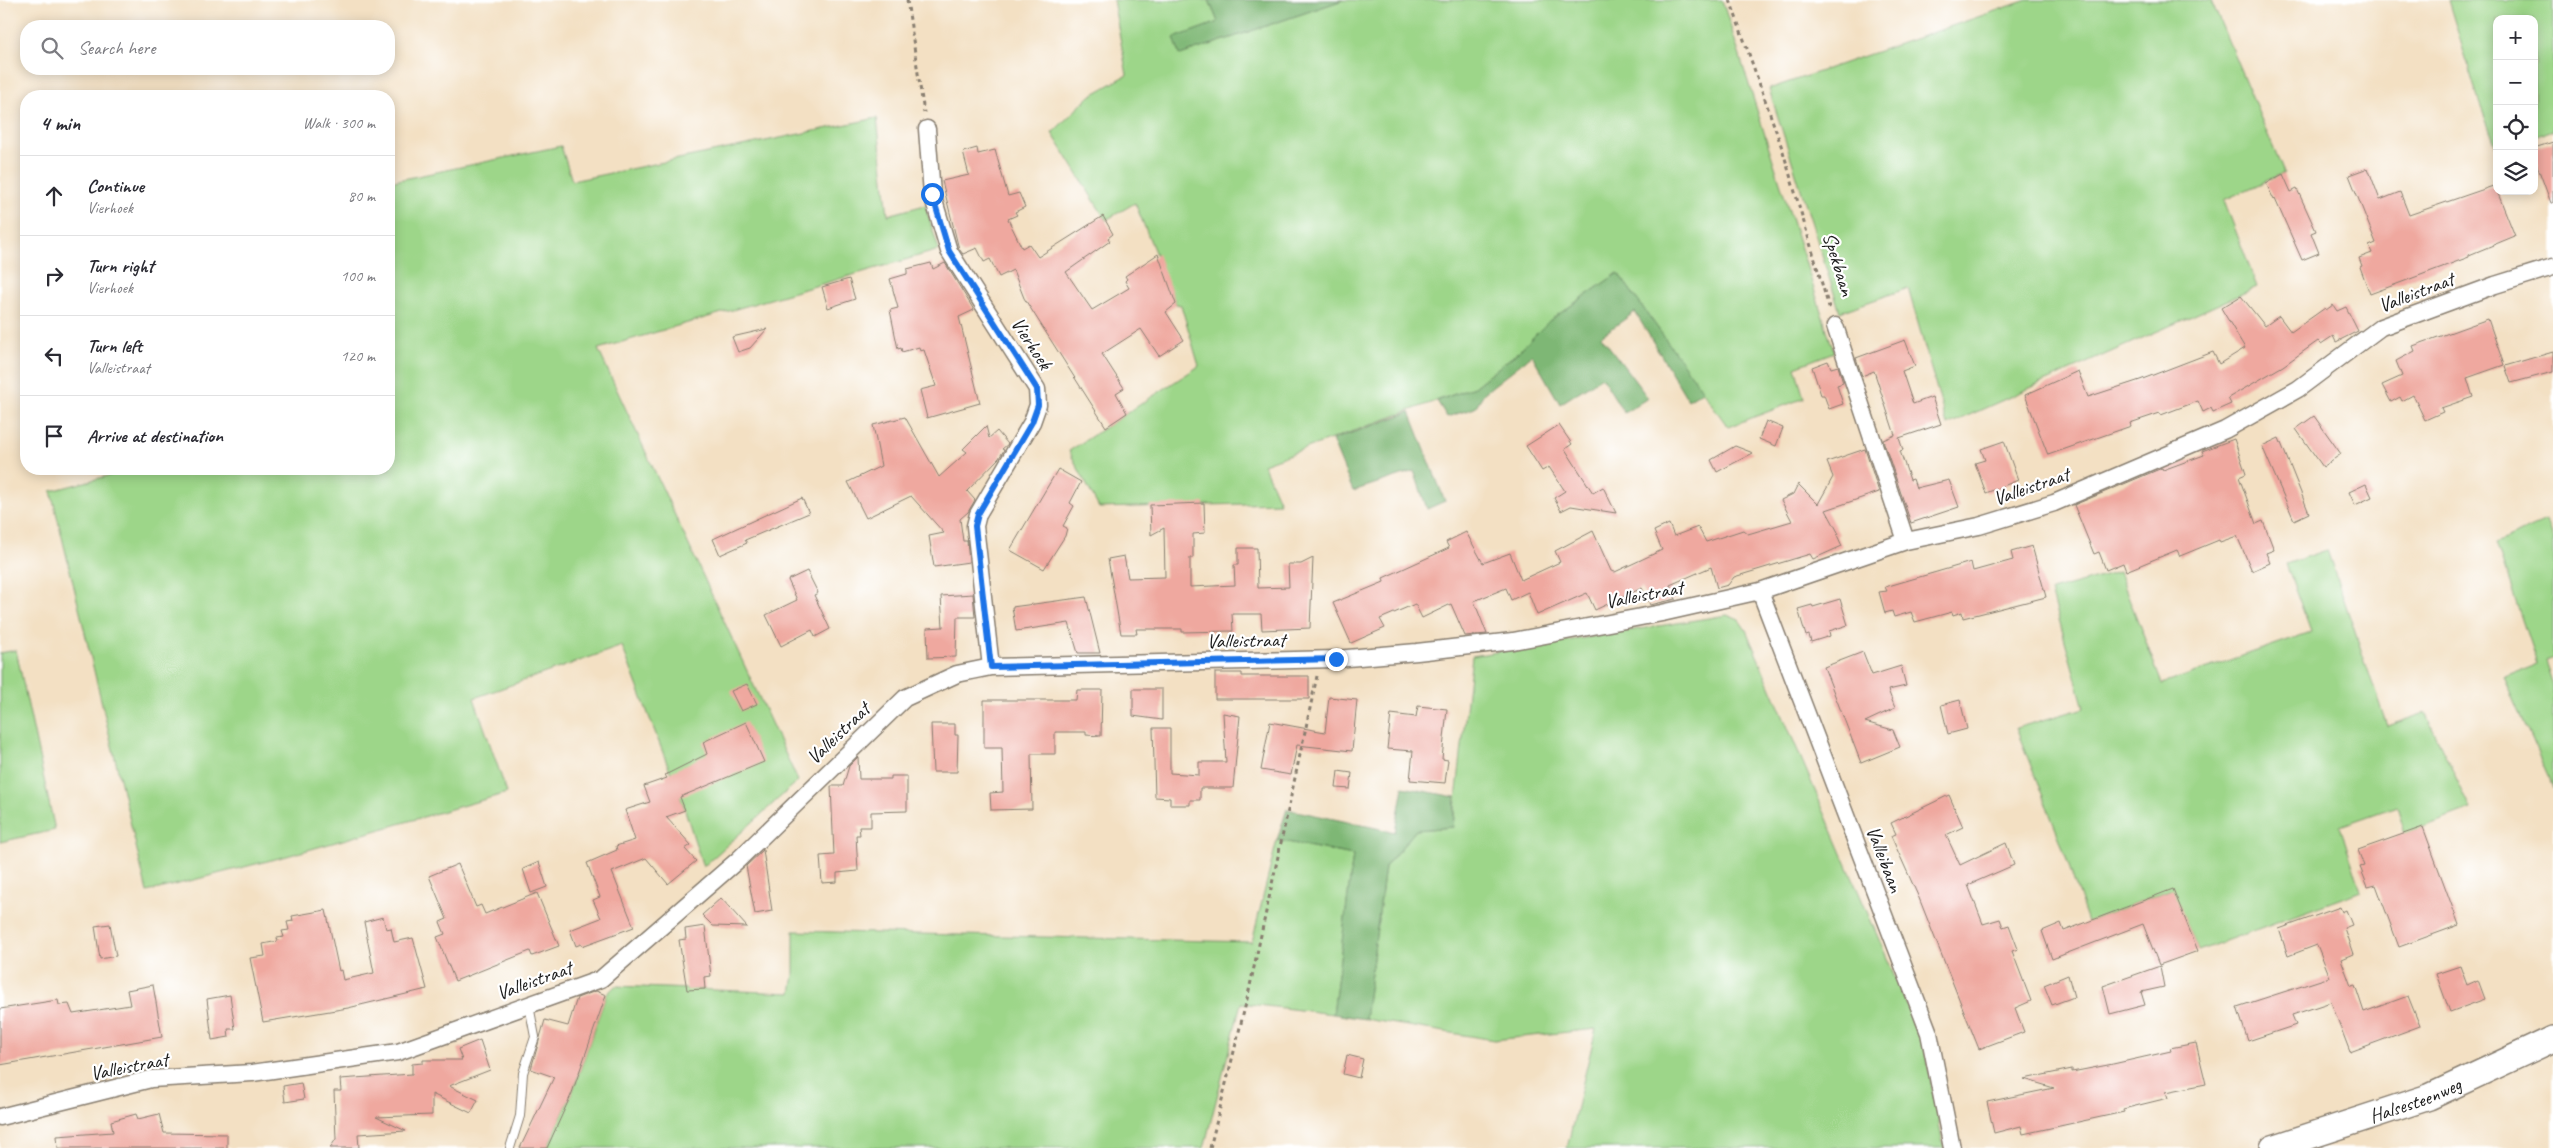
<!DOCTYPE html>
<html lang="en">
<head>
<meta charset="utf-8">
<style>
	:root { --surface:#fff; --page:#f2f2f3; --text:#2b2b33; --muted:#7c7c81; --line:#e1e1e2 }
	body { margin:0; font-family:Caveat,sans-serif; background:var(--page); color:var(--text) }
	.controls { position:absolute; right:15px; top:15px; display:grid; overflow:hidden; border-radius:10px; box-shadow:0 2px 12px #0003 }
	.controls button { width:45px; height:45px; display:grid; place-items:center; padding:0; border:0; border-bottom:1px solid var(--line); background:var(--surface); color:var(--text); font:25px sans-serif }
	.stop { position:absolute; width:15px; height:15px; margin:-11px; border:4px solid #1a73e8; border-radius:50%; background:#fff }
	.stop.end { background:#1a73e8; border-color:#fff; box-shadow:0 1px 5px #0008 }
	.list { margin:0; padding:0; list-style:none }
	h2 { display:flex; justify-content:space-between; align-items:center; height:65px; margin:0; padding:0 20px; font-size:21px }
	h2 small { font-size:16px; font-weight:400; color:var(--muted) }
	.list li { display:grid; grid-template-columns:32px 1fr auto; gap:15px; align-items:center; box-sizing:border-box; height:80px; padding:0 20px; border-top:1px solid var(--line) }
	.list b { display:block; font-size:19px; white-space:nowrap }
	.list p { margin:0; font-size:16px; white-space:nowrap; color:var(--muted) }
	.list em { font-size:16px; font-style:normal; color:var(--muted) }
	.icon { flex:none; width:28px; height:28px; fill:none; stroke:currentColor; stroke-width:2; stroke-linecap:round; stroke-linejoin:round }
	.map { position:relative; flex:none; width:2553px; height:1148px; overflow:hidden }
	.search { position:absolute; background:var(--surface); box-shadow:0 2px 12px #0003; left:20px; top:20px; width:375px; height:55px; display:flex; align-items:center; gap:12px; box-sizing:border-box; padding:0 18px; border-radius:20px; color:var(--muted); font-size:19px }
	.panel { position:absolute; background:var(--surface); box-shadow:0 2px 12px #0003; left:20px; top:90px; width:375px; height:385px; border-radius:20px }
	.map>svg:first-child { display:block }
	.green { fill:#9dd689; stroke:#5c7952 }
	.forest { fill:#7eb775; stroke:#4d6a48 }
	.building { fill:#efa89f }
	.lines { fill:none; stroke-linecap:round; stroke-linejoin:round }
	.service-casing { stroke:#887e70; stroke-width:10 }
	.minor-casing { stroke:#887e70; stroke-width:19 }
	.primary-casing { stroke:#887e70; stroke-width:28 }
	.path { stroke:#887e70; stroke-width:3; stroke-dasharray:4 4; stroke-linecap:butt }
	.service { stroke:#fff; stroke-width:8 }
	.minor { stroke:#fff; stroke-width:16 }
	.primary { stroke:#fff; stroke-width:25 }
	.route { stroke:#1a73e8; stroke-width:6 }
	.labels { text-anchor:middle; stroke-width:4.5; stroke-linejoin:round; paint-order:stroke }
	.street-label { font-size:20px; fill:#1c1c1c; stroke:#fff }
</style>
</head>
<body>
<div class="map">
<svg width="2553" height="1148" viewBox="0 0 2553 1148">
	<rect width="100%" height="100%" fill="#fff"/>
	<filter id="ink" filterUnits="userSpaceOnUse"><feTurbulence type="fractalNoise" baseFrequency=".02" numOctaves="2"/><feDisplacementMap in="SourceGraphic" scale="10" xChannelSelector="R" yChannelSelector="G"/><feConvolveMatrix kernelMatrix="1 2 1 2 8 2 1 2 1" color-interpolation-filters="sRGB"/></filter>
	<filter id="wash" filterUnits="userSpaceOnUse"><feTurbulence type="fractalNoise" baseFrequency=".0096" numOctaves="4" result="noise"/><feDisplacementMap in="SourceGraphic" scale="20" xChannelSelector="R" yChannelSelector="G"/><feGaussianBlur stdDeviation="1.12" result="paint"/><feColorMatrix in="noise" values="0 0 0 0 0 0 0 0 0 0 0 0 0 0 0 0 0 1.4 0 .05"/><feComposite in="paint" operator="in"/></filter>
	<g filter="url(#wash)">
		<rect width="100%" height="100%" fill="#f3e0c3"/>
		<path class="green" d="M1113 0H1209L1218 22 1175 38 1180 55 1343 0H1722L1834 352 1795 367 1804 398 1728 427 1618 273 1549 321 1518 352 1474 387 1263 464 1280 503 1099 508 1069 451 1199 366 1181 305 1176 304 1135 203 1106 220 1052 133 1090 96 1127 75Z
			M2027 0H2211L2284 173 2224 200 2257 287 1947 425 1908 288 1840 312 1769 89Z
			M2448 0H2553V130L2534 137V19H2497V149L2479 102Z
			M877 118 888 215 925 205 939 250 598 349 798 781 703 867 685 810 622 646 474 698 507 793 287 856 147 892 51 491 134 469H389V182L561 146 572 181Z
			M2546 521 2553 541V658L2545 661 2553 685V788L2504 677 2537 664 2496 543Z
			M2327 550 2387 726 2425 713 2471 809 2405 834 2397 806 2340 826 2361 891 2198 951 2172 889 2088 922 2060 840 2016 728 2084 708 2051 591 2119 572 2162 684 2311 632 2286 564Z
			M1727 615 1739 620 1746 630 1923 1042 1944 1148H1567L1596 1029 1494 1040 1365 1019 1385 867 1416 830 1453 827 1472 656Z
			M16 650 55 830 0 842V653Z
			M1277 840 1353 855 1333 1014 1241 1003 1204 1148H547L572 1093 606 995 615 986 791 993 794 975V931L1252 942Z"/>
		<path class="forest" d="M1209 0H1343L1180 55 1174 38 1218 22Z
			M1618 273 1703 391 1688 400 1635 312 1601 336 1648 398 1624 413 1602 377 1560 404 1532 355 1484 393 1475 408 1447 417 1437 401 1474 387 1518 352 1549 321Z
			M1410 412 1445 501 1427 509 1414 471 1353 491 1332 440Z
			M1403 787 1455 797 1453 827 1416 830 1385 867 1365 1019 1333 1014 1353 855 1277 840 1287 809 1395 832Z"/>
		<g id="blocks">
			<path class="building" d="M2553 142V203H2551L2534 157V148Z
				M977 148 978 154 995 150 1008 196 1019 193 1025 207 1015 212 1017 215 1008 219 1022 248 1029 244 1038 257 1103 216 1113 234 1108 238 1110 241 1066 272 1092 310 1129 288 1125 281 1127 279 1125 276 1158 254 1176 304 1166 312 1184 340 1159 356 1141 329 1102 354 1124 388 1116 393 1127 413 1106 427 1024 298 1013 270 999 277 990 259 984 262 977 248 963 254 959 249 942 181 969 175 963 152Z
				M2368 168 2380 200 2400 192 2409 215 2496 185 2497 191 2515 236 2469 255V257L2370 294 2360 267 2362 266 2359 258 2372 253 2369 246 2376 243 2349 175Z
				M2283 174 2291 192 2297 189 2316 231 2311 233 2319 253 2302 260 2275 199 2274 200 2266 183Z
				M931 263 933 269 945 263 974 310 959 317 980 403 927 418 920 390 936 386 924 350 920 351 919 347 902 352 901 348 898 349 890 310 898 308 890 279 907 274V269Z
				M849 279 855 299 828 308 822 287Z
				M2241 296 2265 326 2279 316 2291 332 2325 308 2326 310 2333 305 2337 311 2346 307 2358 331 2336 342 2333 336 2321 344 2318 341 2283 366 2228 398 2231 404 2213 412 2211 408 2203 412 2198 401 2161 415 2160 413 2130 423 2131 426 2048 455 2025 395 2078 371 2088 397 2140 380 2213 352 2219 364 2245 348 2221 308Z
				M2488 319 2504 365 2467 378 2473 397 2441 408 2443 412 2425 420 2413 395 2402 401 2400 397 2391 402 2382 385 2402 376 2396 361 2415 351 2413 346Z
				M767 329 750 348 738 352 732 337Z
				M1905 340 1915 366 1902 371 1913 404 1932 397 1941 424 1899 438 1903 450 1900 451 1910 480 1913 479 1916 488 1949 480 1959 507 1911 523 1883 440 1895 435 1874 371 1862 376 1856 358Z
				M2553 352V372L2511 383 2505 366Z
				M1828 361 1831 368 1838 366 1843 383 1837 385 1843 404 1829 409 1824 395H1821L1812 367Z
				M2314 416 2341 454 2323 467 2296 429Z
				M905 417 939 477 967 452 963 449 986 426 989 438 997 431 1008 444 1002 449 1004 450 999 458 967 491 975 500 968 512 960 519 963 541H967L969 562 934 567 929 536 944 533 911 496 866 518 848 482 881 466 873 425Z
				M1766 421 1783 428 1776 446 1759 439Z
				M1559 425 1572 444 1565 449 1593 493 1603 487 1616 513 1571 506 1561 511 1554 498 1565 491 1549 467 1542 471 1526 446Z
				M2279 438 2309 513 2294 520 2262 446Z
				M2234 439 2246 474 2239 477 2256 524 2263 521 2274 550 2266 553 2270 563 2252 571 2237 536 2220 542 2219 540 2180 556 2177 550 2126 571 2123 563 2106 570 2099 552 2094 554 2074 505 2162 468 2163 470 2204 455 2202 451Z
				M2004 441 2018 480 1986 493 1975 463 1985 460 1981 449Z
				M1735 446 1753 453 1717 472 1711 460Z
				M1865 449 1879 492 1826 510 1839 534 1837 535 1842 546 1813 559 1810 554 1734 577 1728 585 1717 588 1711 567 1670 585 1676 599 1650 605 1642 588 1595 610 1587 593 1537 615 1528 592 1511 600 1506 588 1474 601 1487 634 1465 636 1451 604 1422 618 1415 604 1380 619 1385 628 1351 643 1333 603 1384 582 1383 578 1449 548 1446 542 1466 532 1483 563 1510 553 1521 580 1560 562 1555 551 1593 531 1611 571 1615 572 1662 550 1654 531 1669 524 1674 536 1698 527 1706 542 1743 530 1748 534 1792 521 1781 500 1793 494 1798 484 1818 504 1833 477 1827 462Z
				M1058 469 1081 482 1070 503 1074 506 1063 526 1067 528 1065 536 1044 569 1010 550Z
				M2366 484 2372 497 2355 505 2349 492Z
				M802 498 809 513 745 540 747 543 720 555 713 539Z
				M1204 503 1205 533 1193 534V558H1190V587L1235 585 1234 565H1238V548H1257L1258 588 1289 587 1288 564H1301L1313 558 1310 628 1262 630 1261 614H1232L1233 631 1182 632V629H1136L1137 634H1121L1108 559 1124 556 1128 578 1165 577 1164 528 1151 535 1150 505Z
				M2032 546 2046 597 1963 618 1962 612 1953 615 1952 612 1915 622 1911 612 1894 617 1892 611 1885 613 1879 592 1887 591 1885 587 1971 562 1973 571 2013 560 2011 552Z
				M807 571 818 593 814 595 830 629 815 637 812 630 781 646 766 615 797 600 788 580Z
				M973 594 975 617H957L956 657 928 658 927 628 943 627 941 596Z
				M1086 597 1100 653H1078L1069 623 1016 631 1012 607Z
				M1840 599 1848 625 1829 631 1830 636 1811 642 1809 635 1806 636 1798 609 1812 605 1813 607Z
				M1863 652 1872 675 1901 666 1906 686 1888 690 1895 708 1865 722 1893 730 1900 747 1861 763 1824 667Z
				M1215 673H1242V676H1309V699H1215Z
				M747 684 757 704 741 711 731 691Z
				M1133 689H1162V720L1133 716Z
				M1077 690H1102L1101 736 1086 735V732H1055V754H1031L1032 809 991 810 990 793 1003 792 1002 748H984V700H1076Z
				M1329 697 1357 700 1352 751 1297 745 1291 775 1261 770 1270 722 1325 732Z
				M1960 700 1967 729 1948 734 1941 705Z
				M1418 706 1447 709 1442 759 1448 760 1445 783 1410 780 1413 751 1387 749 1391 714 1416 717Z
				M1223 713 1240 716 1233 788H1200V800H1190V805H1170V798L1155 797 1153 728H1170V773L1199 775V762H1226Z
				M746 722 764 762 680 797 685 810 666 817 691 845 685 849 696 861 668 884 646 858 612 872 634 927 582 946 581 944 576 946 570 930 601 918 593 900 600 897 587 863 617 850 616 846 635 840 625 810 650 802 644 786 667 778 665 775 707 754 703 742Z
				M931 724H955V735H958L957 772H933Z
				M858 757 859 779H891V776H907V811L871 812V827H859L860 835H856L858 871 837 873V882L822 883 820 856 834 855 831 786H843L849 766Z
				M1338 771 1352 773 1350 789 1336 788Z
				M1949 795 1963 827 1946 835 1960 865 2006 843 2014 865 1968 885 1983 924 2000 919 2003 927 2009 925 2018 949 2012 951 2031 1001 2015 1008 2024 1032 1979 1049 1919 898 1891 836 1896 834 1891 823Z
				M2423 827 2459 925 2399 947 2376 885 2368 887 2360 867 2364 866 2358 850Z
				M763 850 772 911 755 914 746 866Z
				M539 862 547 887 531 893 523 869Z
				M458 864 476 907 481 905 485 914 537 893 559 946 532 956 530 951 455 981 437 937 445 934 440 922 447 919 429 876Z
				M2173 889 2198 951 2159 965 2143 924 2052 959 2042 931 2061 923 2064 931Z
				M721 898 747 927 713 926 702 915Z
				M2340 907 2342 912 2346 910 2352 925 2344 928 2353 954 2341 959 2351 986 2355 985 2364 1012 2408 996 2420 1026 2350 1052 2331 1002 2292 1015 2296 1025 2248 1041 2237 1007 2330 977 2317 945 2288 956 2279 929Z
				M326 910 339 971 341 970 343 980 374 973 364 922 383 917 386 929 391 928 394 942 413 938 427 989 348 1008 263 1022 250 958 265 956 263 944 278 941 277 938 284 937 282 931 289 930 287 922 293 921 292 916Z
				M110 924 116 956 100 959 95 926Z
				M705 926 711 976 704 977 705 989 687 990 679 940 686 939 685 929Z
				M2160 966 2164 987 2141 992 2145 1005 2110 1014 2103 986Z
				M2460 966 2467 985 2478 980 2485 999 2450 1012 2436 974Z
				M2068 975 2074 997 2052 1005 2044 985Z
				M153 985 162 1037 0 1065V1009L58 1000 59 1005 69 1004 73 1014 130 1005 127 990Z
				M596 991 606 995 572 1093 547 1148H520L554 1077 531 1069 545 1020 568 1026 577 998Z
				M230 995 235 1029H228L229 1037 212 1040 207 999Z
				M480 1040 490 1070 449 1086 478 1100 471 1113 432 1094V1115L376 1117 406 1131 358 1134 359 1148H330L336 1139 334 1091H341L340 1079 412 1074V1064L423 1063V1060H462L458 1049Z
				M2196 1043 2206 1084 2166 1092 2168 1098 2123 1109 2124 1112 2023 1134 2021 1126 1994 1133 1987 1102 2054 1088 2024 1079 2072 1069V1072L2113 1064 2171 1051 2170 1048Z
				M1347 1055 1363 1059 1359 1078 1343 1074Z
				M301 1083 304 1099 285 1102 283 1086Z
				M136 1114 138 1119 159 1114 164 1133 227 1134V1148H58L57 1136 113 1132 111 1121Z"/>
		</g>
	</g>
	<g filter="url(#ink)">
		<use href="#blocks" fill-opacity="0" stroke="#887e70" stroke-width="1"/>
		<g class="lines">
			<defs>
				<path id="service" d="M510 1148 520 1116 523 1073 535 1037 529 1005"/>
				<path id="minor" d="M927 129 932 194 949 251 1037 389 1038 405 1032 422 978 514 975 526 991 667
					M1835 326 1906 541
					M1760 591 1929 1033 1952 1148
					M0 1117 151 1079 252 1073 398 1052 601 979 738 860 905 698 957 674 991 667 1336 659 1417 652 1513 641 1662 613 1760 591 1906 541 1979 526 2054 503 2225 430 2298 389 2381 327 2495 285 2553 267"/>
				<g id="primary">
					<path id="s1" d="M2273 1148 2429 1097 2553 1039"/>
				</g>
			</defs>
			<use href="#service" class="service-casing"/>
			<use href="#minor" class="minor-casing"/>
			<use href="#primary" class="primary-casing"/>
			<path class="path" d="M907 0 924 113
				M1730 0 1782 148 1830 311
				M1210 1148 1248 995 1317 676"/>
			<use href="#service" class="service"/>
			<use href="#minor" class="minor"/>
			<use href="#primary" class="primary"/>
		</g>
	</g>
	<g class="lines" filter="url(#ink)">
		<path class="route" d="M932 194 949 251 1037 389 1038 405 1032 422 978 514 975 526 991 667 1336 659"/>
	</g>
	<g class="labels">
		<g class="street-label">
			<text transform="translate(1839 264) rotate(73)" y="7">Spekbaan</text>
			<text transform="translate(2416 292) rotate(-21)" y="7">Valleistraat</text>
			<text transform="translate(1032 343) rotate(57)" y="7">Vierhoek</text>
			<text transform="translate(2031 486) rotate(-19)" y="7">Valleistraat</text>
			<text transform="translate(1644 594) rotate(-11)" y="7">Valleistraat</text>
			<text transform="translate(1246 640) rotate(-1)" y="7">Valleistraat</text>
			<text transform="translate(838 733) rotate(-44)" y="7">Valleistraat</text>
			<text transform="translate(1885 859) rotate(69)" y="7">Valleibaan</text>
			<text transform="translate(534 980) rotate(-20)" y="7">Valleistraat</text>
			<text transform="translate(129 1066) rotate(-11)" y="7">Valleistraat</text>
			<text dy="7" stroke="none"><textPath href="#s1" startOffset="150">Halsesteenweg</textPath></text>
		</g>
	</g>
</svg>
<div class="controls">
<button>+</button>
<button>−</button>
<button><svg class="icon" aria-label="locate" viewBox="0 0 24 24"><circle cx="12" cy="12" r="6"/><path d="M12 2v4M12 18v4M2 12h4M18 12h4"/></svg></button>
<button><svg class="icon" aria-label="layers" viewBox="0 0 24 24"><path d="M12 4l9 5-9 5-9-5zM3 14l9 5 9-5"/></svg></button>
</div>
<div class="stop" style="left:932px;top:194px"></div>
<div class="stop end" style="left:1336px;top:659px"></div>
<div class="search"><svg class="icon" aria-label="search" viewBox="0 0 24 24"><circle cx="10" cy="10" r="6"/><path d="M15 15l6 6"/></svg>Search here</div>
<section class="panel">
<h2>4 min<small>Walk · 300 m</small></h2>
<ul class="list">
<li><svg class="icon" aria-label="ahead" viewBox="0 0 24 24"><path d="M12 20V5M6 11l6-6 6 6"/></svg><div><b>Continue</b><p>Vierhoek</p></div><em>80 m</em></li>
<li><svg class="icon" aria-label="right" viewBox="0 0 24 24"><path d="M7 20v-9h11M14 6l5 5-5 5"/></svg><div><b>Turn right</b><p>Vierhoek</p></div><em>100 m</em></li>
<li><svg class="icon" aria-label="left" viewBox="0 0 24 24"><path d="M17 20v-9H6M10 6l-5 5 5 5"/></svg><div><b>Turn left</b><p>Valleistraat</p></div><em>120 m</em></li>
<li><svg class="icon" aria-label="arrive" viewBox="0 0 24 24"><path d="M6 21V4h12l-3 4 3 4H6"/></svg><div><b>Arrive at destination</b></div></li>
</ul>
</section>
</div>
</body>
</html>
